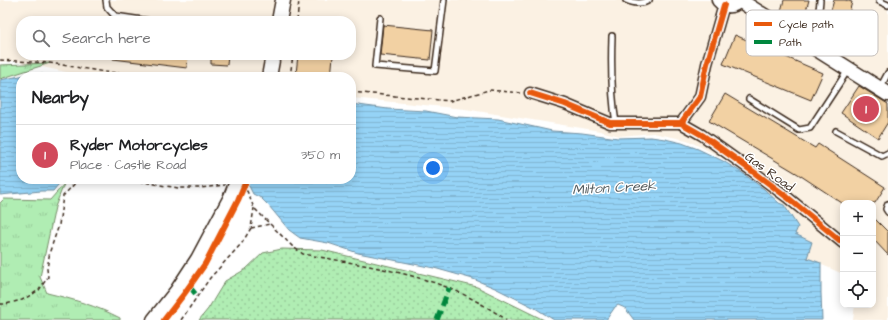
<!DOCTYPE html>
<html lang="en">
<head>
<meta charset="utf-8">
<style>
	:root { --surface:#fff; --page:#f6f6f6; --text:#202124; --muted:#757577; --line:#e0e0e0; --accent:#d1495b }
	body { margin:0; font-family:"Architects Daughter",sans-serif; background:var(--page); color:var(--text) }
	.controls { position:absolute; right:12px; bottom:12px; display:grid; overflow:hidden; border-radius:8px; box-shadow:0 2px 10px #0003 }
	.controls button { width:36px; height:36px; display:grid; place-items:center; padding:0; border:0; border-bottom:1px solid var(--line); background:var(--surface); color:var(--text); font:20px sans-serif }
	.you { position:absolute; left:433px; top:168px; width:14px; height:14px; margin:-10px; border:3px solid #fff; border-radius:50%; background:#1a73e8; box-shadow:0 0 0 6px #1a73e833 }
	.badge { display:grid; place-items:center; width:26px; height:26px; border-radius:50%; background:var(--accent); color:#fff; font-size:13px; font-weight:700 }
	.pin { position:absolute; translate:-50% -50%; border:2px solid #fff; box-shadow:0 1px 4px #0006 }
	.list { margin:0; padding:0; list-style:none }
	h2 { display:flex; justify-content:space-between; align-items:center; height:52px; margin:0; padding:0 16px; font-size:17px }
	h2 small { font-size:13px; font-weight:400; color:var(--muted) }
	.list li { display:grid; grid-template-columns:26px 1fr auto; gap:12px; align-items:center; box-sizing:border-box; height:60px; padding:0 16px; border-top:1px solid var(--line) }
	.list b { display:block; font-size:15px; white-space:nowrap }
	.list p { margin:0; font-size:13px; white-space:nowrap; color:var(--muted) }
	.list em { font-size:13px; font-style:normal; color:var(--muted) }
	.icon { flex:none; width:22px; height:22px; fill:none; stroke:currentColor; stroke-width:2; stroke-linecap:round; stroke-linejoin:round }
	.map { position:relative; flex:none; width:888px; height:320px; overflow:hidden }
	.search { position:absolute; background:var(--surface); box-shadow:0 2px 10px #0003; left:16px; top:16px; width:340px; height:44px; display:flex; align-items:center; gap:10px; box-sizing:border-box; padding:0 14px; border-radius:16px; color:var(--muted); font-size:15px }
	.panel { position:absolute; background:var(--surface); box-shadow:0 2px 10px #0003; left:16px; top:72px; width:340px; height:112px; border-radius:16px }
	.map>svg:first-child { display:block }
	.built { fill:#fbf1e3; fill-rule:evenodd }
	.grass { fill:url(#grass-tufts); stroke:#768c68 }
	.park { fill:url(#park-dots); stroke:#768c68 }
	.water { fill:url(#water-rules); stroke:#718fa0 }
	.building { fill:#f2d1a3; stroke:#3b2a1e }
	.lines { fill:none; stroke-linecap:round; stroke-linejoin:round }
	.service-casing { stroke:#3b2a1e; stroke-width:8 }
	.minor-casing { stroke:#3b2a1e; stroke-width:13 }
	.secondary-casing { stroke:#3b2a1e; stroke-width:17 }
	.path { stroke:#3b2a1e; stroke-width:1.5; stroke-dasharray:4 3; stroke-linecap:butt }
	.service { stroke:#fff; stroke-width:5 }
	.minor { stroke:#fff; stroke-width:10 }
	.secondary { stroke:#fff; stroke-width:14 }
	.secondary-bridge-casing { stroke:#3b2a1e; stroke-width:17; stroke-linecap:butt }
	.secondary-bridge { stroke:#fff; stroke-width:14 }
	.quiet { stroke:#00873e; stroke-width:5; stroke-dasharray:10 5; stroke-linecap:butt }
	.cycleway-casing { stroke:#fff; stroke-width:8 }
	.cycleway { stroke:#e8590c; stroke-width:6 }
	.labels { text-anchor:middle; stroke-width:3; stroke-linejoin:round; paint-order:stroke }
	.street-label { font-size:13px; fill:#3b2a1e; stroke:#fff }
	.water-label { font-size:14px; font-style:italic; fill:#565d5f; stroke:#fff }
	.key { fill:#fff; stroke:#c4bfbc; stroke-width:1 }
	.key-label { font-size:11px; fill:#3b2a1e }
</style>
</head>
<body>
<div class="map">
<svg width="888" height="320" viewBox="0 0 888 320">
	<defs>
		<pattern id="grass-tufts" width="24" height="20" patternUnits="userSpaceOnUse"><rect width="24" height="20" fill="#b0edb3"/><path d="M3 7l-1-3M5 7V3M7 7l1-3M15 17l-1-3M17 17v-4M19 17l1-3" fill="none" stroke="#98cb9a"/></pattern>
		<pattern id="park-dots" width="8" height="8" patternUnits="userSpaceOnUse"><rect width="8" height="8" fill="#b0edb3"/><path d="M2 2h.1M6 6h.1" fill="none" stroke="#98cb9a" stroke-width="1.8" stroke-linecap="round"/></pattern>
		<pattern id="water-rules" width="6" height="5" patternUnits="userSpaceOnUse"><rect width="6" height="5" fill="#95d3f6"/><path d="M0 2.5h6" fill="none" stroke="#81b5d2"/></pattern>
	</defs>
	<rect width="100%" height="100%" fill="#fff"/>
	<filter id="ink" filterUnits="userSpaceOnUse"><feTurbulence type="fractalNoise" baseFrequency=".025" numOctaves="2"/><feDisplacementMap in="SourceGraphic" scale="8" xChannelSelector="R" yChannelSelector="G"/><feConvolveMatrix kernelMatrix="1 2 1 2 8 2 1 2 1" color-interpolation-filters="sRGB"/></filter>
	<g filter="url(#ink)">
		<path class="built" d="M0 0H888V320H853L855 305H873V203H843V274L806 258 812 242 794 233 798 227 784 205 736 165 687 140 653 133 620 136 600 131 465 109 351 98V77H89L14 61 0 62ZM21 21H351V55H21Z"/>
		<path class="grass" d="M50 63 0 79V65Z
			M64 184 55 207 40 277 47 293C72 299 97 306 120 318V320H0V203L4 199 50 200Z"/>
		<path class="park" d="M282 249 322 250 477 287 544 320H199L208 309 225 281 246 269 263 253Z"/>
		<path class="water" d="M40 74 63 77H21V179H63L53 191H41L0 195V80L25 75Z
			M351 104 388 109 426 111 457 117 498 119 552 131 582 133 618 138 651 137 665 139 682 143 698 149 723 161 741 172 764 189 779 203 784 205 798 227 795 234 812 242 807 258 821 263V293L822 320H634L625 308 618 305 615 307 606 320H554L535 308 495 288 473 279 434 268 358 253 328 243 300 238 289 230 269 206 261 198 253 194 249 186 229 182 177 183 161 179H351Z"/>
		<path class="building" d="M784 0H809L804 18 781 11Z
			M834 0H845L852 2 841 43 823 38Z
			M383 25 433 30 430 60 380 55Z
			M735 35 823 73 811 100 723 64Z
			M113 55H188L187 68 113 59Z
			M211 55H228L227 65 211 64Z
			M298 55 333 56 331 77 296 74Z
			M859 86 888 104V122L878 138 841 113Z
			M725 94 815 148 818 144 885 187 875 203H842L798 174 709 121Z
			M873 217 888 232V255L873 239Z"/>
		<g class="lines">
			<defs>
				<path id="service" d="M106 0 107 7 115 16 149 21
					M626 0C633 3 642 5 649 0
					M879 1 888 5
					M380 18 375 66 435 71 444 0
					M612 36C611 66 611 94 616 123
					M801 38C814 24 819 20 820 0
					M880 88 888 73
					M749 99 799 130 810 128 848 70
					M836 131 882 156 888 153
					M888 204 886 209 888 212"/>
				<path id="minor" d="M530 93 565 104 610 123H681L702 135 755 173 787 197 843 243
					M681 123 700 97 707 64 724 5"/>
				<path id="secondary" d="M719 0C725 7 733 7 739 0
					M739 0 888 94
					M279 21 283 0
					M269 77 273 55
					M154 320 177 291 198 259 231 197"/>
			</defs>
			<use href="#service" class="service-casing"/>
			<use href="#minor" class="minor-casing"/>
			<use href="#secondary" class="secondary-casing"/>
			<path class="path" d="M297 21 299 0
				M0 60 50 63 105 72 164 77
				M290 77 293 55
				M351 92 450 101 489 90 522 93
				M126 179 178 188H201L225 185
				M246 191H247L254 208 293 247 303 254C352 263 402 270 449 288 469 296 489 308 507 320
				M251 228 270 224
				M0 304H6L22 300 31 295 39 290 48 277 47 269 50 251 59 225 63 196 79 179
				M181 320 210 278 242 243 251 228 254 208"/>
			<use href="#service" class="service"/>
			<use href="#minor" class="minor"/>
			<use href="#secondary" class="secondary"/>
			<defs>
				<path id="secondary-bridge" d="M231 197 238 179"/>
			</defs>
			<use href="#secondary-bridge" class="secondary-bridge-casing"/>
			<use href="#secondary-bridge" class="secondary-bridge"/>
			<path class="quiet" d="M189 286 198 297
				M437 320 449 288"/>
			<defs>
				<path id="cycleway" d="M530 93 565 104 610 123H681L702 135 755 173 787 197 843 243
					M681 123 700 97 707 64 724 5
					M164 320 184 294 205 264 238 200 247 179"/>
			</defs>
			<use href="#cycleway" class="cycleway-casing"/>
			<use href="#cycleway" class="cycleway"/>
		</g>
	</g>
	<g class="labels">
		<g class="street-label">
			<text transform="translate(770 171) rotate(36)" y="5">Gas Road</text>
		</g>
		<g class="water-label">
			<text transform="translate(614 187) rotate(-3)" y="5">Milton Creek</text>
		</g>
	</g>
	<rect x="746" y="10" width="132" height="46" rx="6" class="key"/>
	<rect x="754" y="22" width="18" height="4" fill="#e8590c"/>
	<rect x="754" y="40" width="18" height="4" fill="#00873e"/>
	<g class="key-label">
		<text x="779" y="28">Cycle path</text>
		<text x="779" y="46">Path</text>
	</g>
</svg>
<div class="controls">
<button>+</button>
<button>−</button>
<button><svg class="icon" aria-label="locate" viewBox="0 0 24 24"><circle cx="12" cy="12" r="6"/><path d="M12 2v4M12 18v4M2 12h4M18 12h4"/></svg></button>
</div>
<div class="you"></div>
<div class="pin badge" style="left:866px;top:109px">1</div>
<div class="search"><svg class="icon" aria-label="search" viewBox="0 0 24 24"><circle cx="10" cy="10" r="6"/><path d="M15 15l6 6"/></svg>Search here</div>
<section class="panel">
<h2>Nearby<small></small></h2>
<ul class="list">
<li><span class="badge">1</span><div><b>Ryder Motorcycles</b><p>Place · Castle Road</p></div><em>350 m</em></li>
</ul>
</section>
</div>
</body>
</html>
